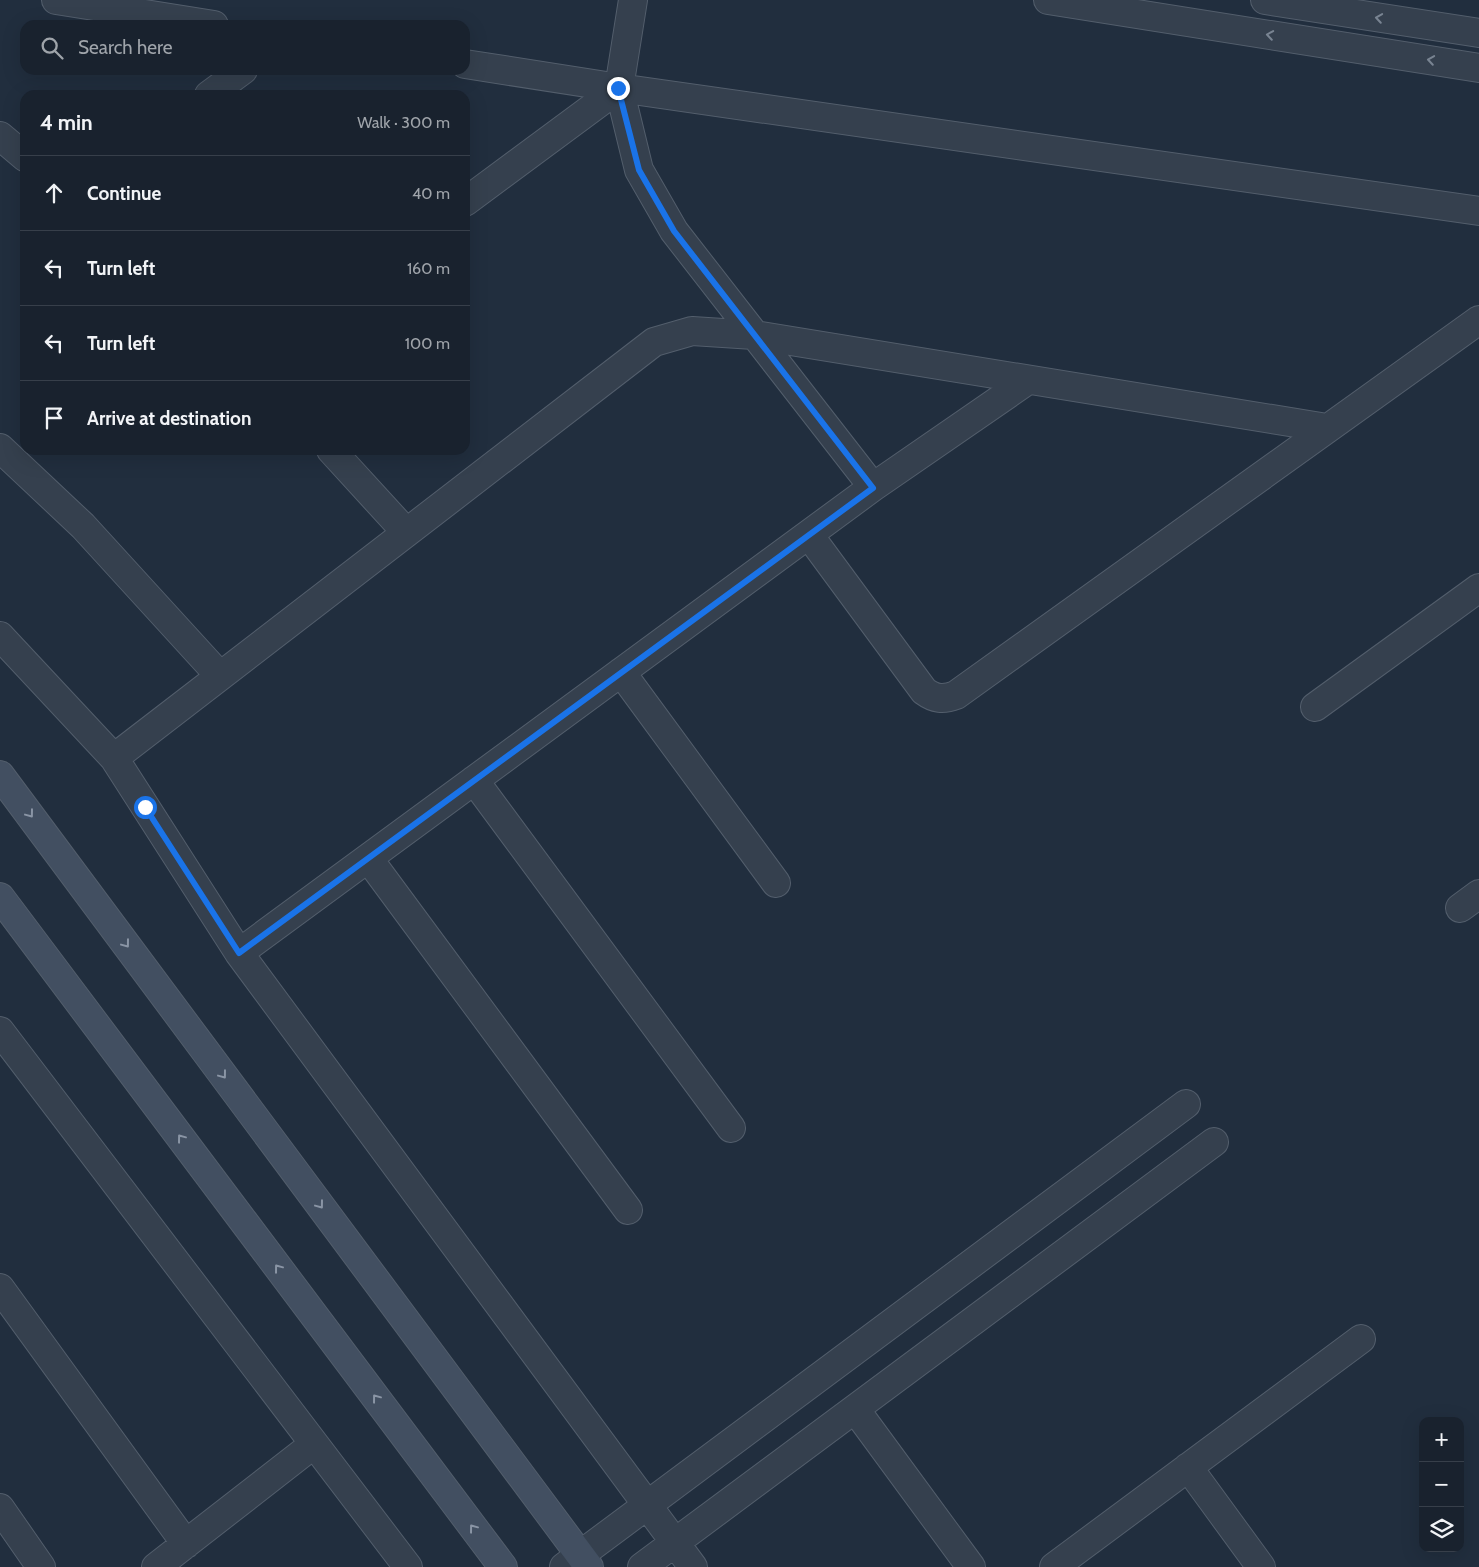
<!DOCTYPE html>
<html lang="en">
<head>
<meta charset="utf-8">
<style>
	:root { --surface:#19222e; --page:#222a36; --text:#f1f3f6; --muted:#9fa4aa; --line:#373f4a }
	body { margin:0; font-family:Cabin,sans-serif; background:var(--page); color:var(--text) }
	.controls { position:absolute; right:15px; bottom:15px; display:grid; overflow:hidden; border-radius:10px; box-shadow:0 5px 20px #0002 }
	.controls button { width:45px; height:45px; display:grid; place-items:center; padding:0; border:0; border-bottom:1px solid var(--line); background:var(--surface); color:var(--text); font:25px sans-serif }
	.stop { position:absolute; width:15px; height:15px; margin:-11px; border:4px solid #1a73e8; border-radius:50%; background:#fff }
	.stop.end { background:#1a73e8; border-color:#fff; box-shadow:0 1px 5px #0008 }
	.list { margin:0; padding:0; list-style:none }
	h2 { display:flex; justify-content:space-between; align-items:center; height:65px; margin:0; padding:0 20px; font-size:21px }
	h2 small { font-size:16px; font-weight:400; color:var(--muted) }
	.list li { display:grid; grid-template-columns:32px 1fr auto; gap:15px; align-items:center; box-sizing:border-box; height:75px; padding:0 20px; border-top:1px solid var(--line) }
	.list b { display:block; font-size:19px; white-space:nowrap }
	.list em { font-size:16px; font-style:normal; color:var(--muted) }
	.icon { flex:none; width:28px; height:28px; fill:none; stroke:currentColor; stroke-width:2; stroke-linecap:round; stroke-linejoin:round }
	.map { position:relative; flex:none; width:1479px; height:1567px; overflow:hidden }
	.search { position:absolute; background:var(--surface); box-shadow:0 5px 20px #0002; left:20px; top:20px; width:450px; height:55px; display:flex; align-items:center; gap:12px; box-sizing:border-box; padding:0 18px; border-radius:15px; color:var(--muted); font-size:19px }
	.panel { position:absolute; background:var(--surface); box-shadow:0 5px 20px #0002; left:20px; top:90px; width:450px; height:365px; border-radius:15px }
	.map>svg:first-child { display:block }
	.lines { fill:none; stroke-linecap:round; stroke-linejoin:round }
	.minor-casing { stroke:#535e6c; stroke-width:30 }
	.tertiary-casing { stroke:#535e6c; stroke-width:30 }
	.secondary-casing { stroke:#535e6c; stroke-width:30 }
	.minor { stroke:#35404e; stroke-width:28 }
	.tertiary { stroke:#35404e; stroke-width:28 }
	.secondary { stroke:#424f61; stroke-width:28 }
	.oneway { stroke:#798492 }
	.oneway2 { stroke:#8a95a5 }
	.route { stroke:#1a73e8; stroke-width:6 }
</style>
</head>
<body>
<div class="map">
<svg width="1479" height="1567" viewBox="0 0 1479 1567">
	<rect width="100%" height="100%" fill="#212e3e"/>
	<g class="lines">
		<defs>
			<path id="minor" d="M56 0 214 25
				M633 0 619 88 639 170 674 231 873 487
				M1048 0 1479 68
				M465 64 619 88 1479 211
				M209 95 243 70
				M0 136 25 157
				M465 202 619 88
				M0 448 83 526 220 676
				M331 450 406 532
				M809 535 924 691C935 699 943 700 956 695L1479 320
				M0 636 114 758 239 953 693 1567
				M621 672 776 883
				M1315 707 1479 588
				M114 758 654 342 692 331 754 335 1327 428
				M474 780 731 1128
				M368 858 628 1210
				M1460 908 1479 894
				M239 953 873 487 1028 380
				M0 1031 408 1567
				M0 1288 186 1544
				M855 1409 971 1567
				M1188 1467 1261 1567
				M0 1508 41 1567
				M156 1567 314 1444
				M564 1567 1186 1104
				M642 1567 1214 1142
				M1054 1567 1361 1339"/>
			<path id="tertiary" d="M1265 0 1479 33"/>
			<path id="secondary" d="M0 775 589 1567
				M0 897 503 1567"/>
		</defs>
		<use href="#minor" class="minor-casing"/>
		<use href="#tertiary" class="tertiary-casing"/>
		<use href="#secondary" class="secondary-casing"/>
		<use href="#minor" class="minor"/>
		<use href="#tertiary" class="tertiary"/>
		<use href="#secondary" class="secondary"/>
	</g>
	<defs><path id="oneway-chevron" d="M-2-3.5L2.5 0L-2 3.5" fill="none" stroke-width="1.6" stroke-linecap="round" stroke-linejoin="round" transform="scale(1.25)"/></defs>
	<g class="oneway">
		<use href="#oneway-chevron" transform="translate(1379 18) rotate(-171)"/>
		<use href="#oneway-chevron" transform="translate(1270 35) rotate(-171)"/>
		<use href="#oneway-chevron" transform="translate(1431 60) rotate(-171)"/>
	</g>
	<g class="oneway2">
		<use href="#oneway-chevron" transform="translate(30 814) rotate(53)"/>
		<use href="#oneway-chevron" transform="translate(126 944) rotate(53)"/>
		<use href="#oneway-chevron" transform="translate(223 1075) rotate(53)"/>
		<use href="#oneway-chevron" transform="translate(181 1138) rotate(-127)"/>
		<use href="#oneway-chevron" transform="translate(320 1205) rotate(53)"/>
		<use href="#oneway-chevron" transform="translate(278 1268) rotate(-127)"/>
		<use href="#oneway-chevron" transform="translate(376 1398) rotate(-127)"/>
		<use href="#oneway-chevron" transform="translate(473 1528) rotate(-127)"/>
	</g>
	<g class="lines">
		<path class="route" d="M145 807 239 953 873 488 674 231 639 170 618 88"/>
	</g>
</svg>
<div class="controls">
<button>+</button>
<button>−</button>
<button><svg class="icon" aria-label="layers" viewBox="0 0 24 24"><path d="M12 4l9 5-9 5-9-5zM3 14l9 5 9-5"/></svg></button>
</div>
<div class="stop" style="left:145px;top:807px"></div>
<div class="stop end" style="left:618px;top:88px"></div>
<div class="search"><svg class="icon" aria-label="search" viewBox="0 0 24 24"><circle cx="10" cy="10" r="6"/><path d="M15 15l6 6"/></svg>Search here</div>
<section class="panel">
<h2>4 min<small>Walk · 300 m</small></h2>
<ul class="list">
<li><svg class="icon" aria-label="ahead" viewBox="0 0 24 24"><path d="M12 20V5M6 11l6-6 6 6"/></svg><div><b>Continue</b></div><em>40 m</em></li>
<li><svg class="icon" aria-label="left" viewBox="0 0 24 24"><path d="M17 20v-9H6M10 6l-5 5 5 5"/></svg><div><b>Turn left</b></div><em>160 m</em></li>
<li><svg class="icon" aria-label="left" viewBox="0 0 24 24"><path d="M17 20v-9H6M10 6l-5 5 5 5"/></svg><div><b>Turn left</b></div><em>100 m</em></li>
<li><svg class="icon" aria-label="arrive" viewBox="0 0 24 24"><path d="M6 21V4h12l-3 4 3 4H6"/></svg><div><b>Arrive at destination</b></div></li>
</ul>
</section>
</div>
</body>
</html>
